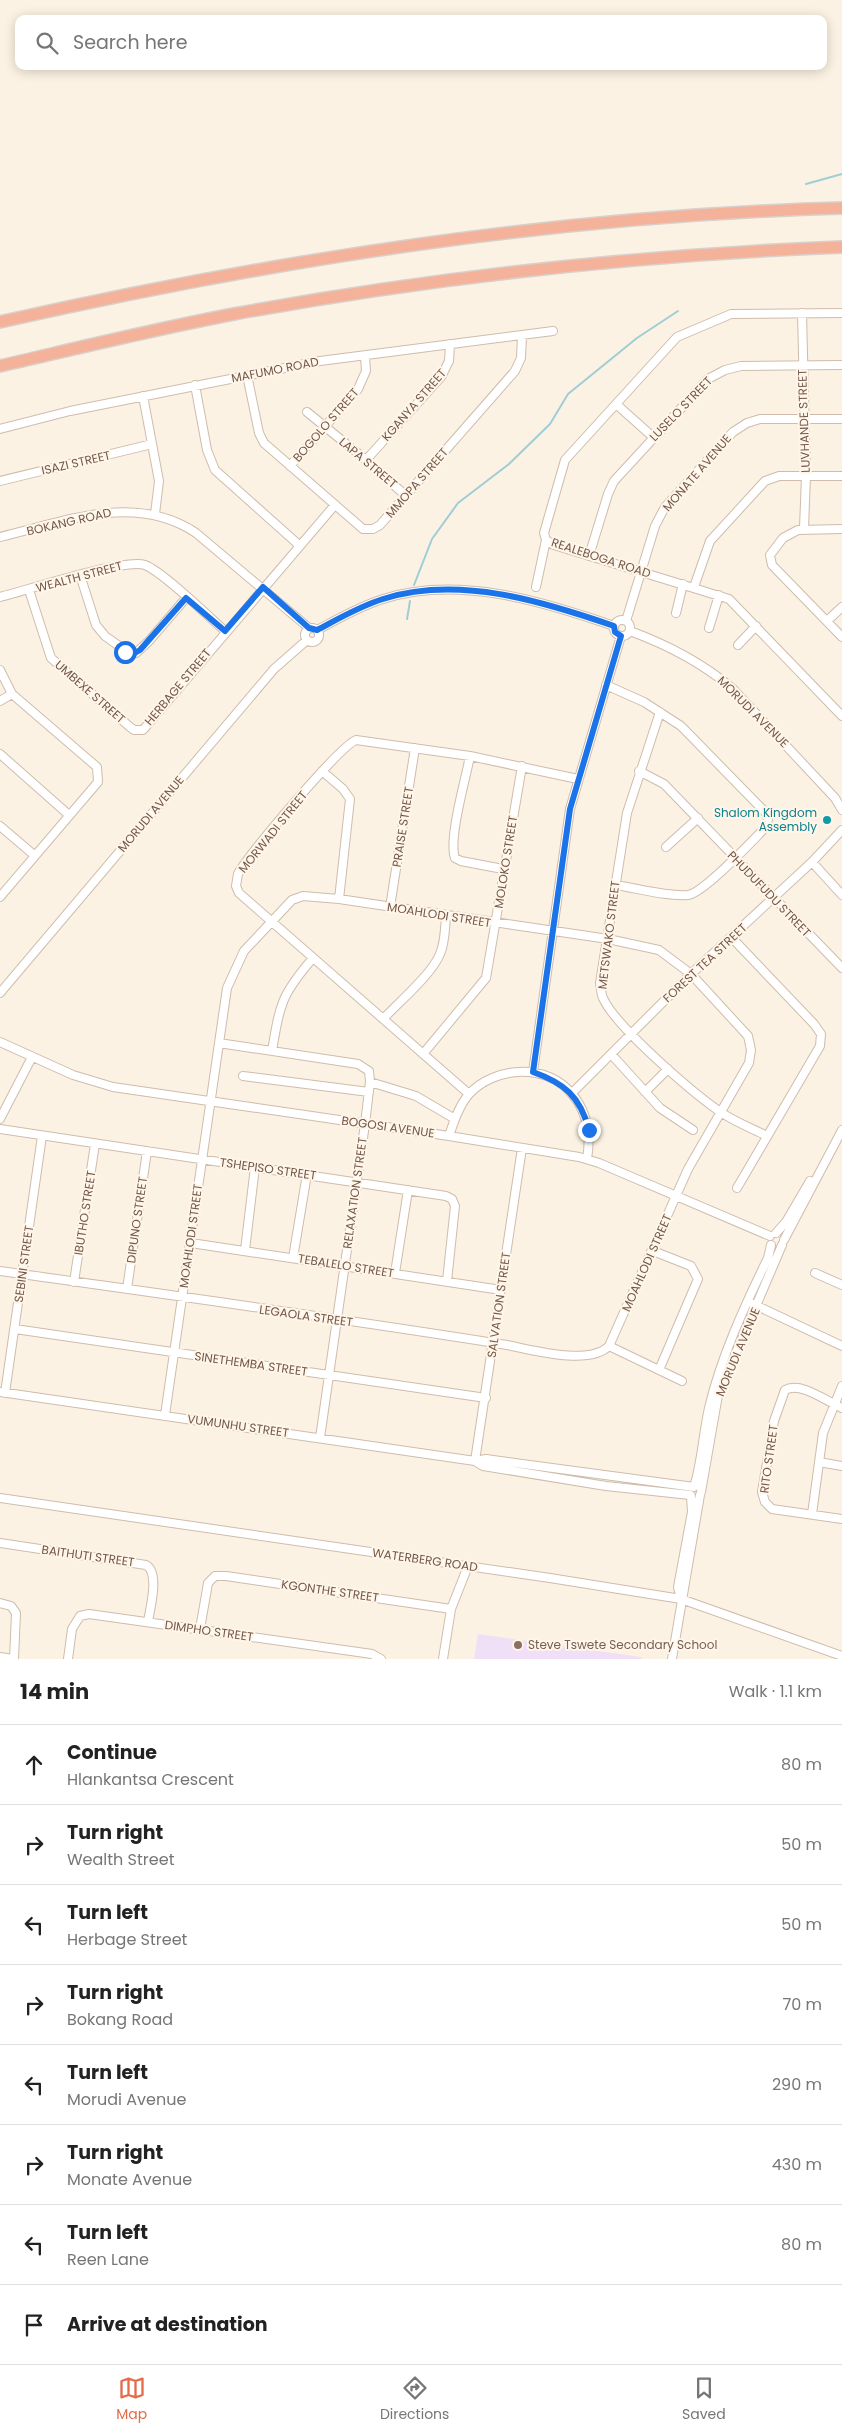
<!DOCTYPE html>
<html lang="en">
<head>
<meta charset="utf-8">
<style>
	:root { --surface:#fff; --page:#f6f6f6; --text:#222; --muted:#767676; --line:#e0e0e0; --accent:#e36c4b }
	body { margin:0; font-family:Poppins,sans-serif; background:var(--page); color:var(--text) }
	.stop { position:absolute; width:15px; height:15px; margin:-11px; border:4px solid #1a73e8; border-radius:50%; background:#fff }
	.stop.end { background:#1a73e8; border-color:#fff; box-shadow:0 1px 5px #0008 }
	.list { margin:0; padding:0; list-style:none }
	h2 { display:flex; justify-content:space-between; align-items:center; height:65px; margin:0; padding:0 20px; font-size:21px }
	h2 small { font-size:16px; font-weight:400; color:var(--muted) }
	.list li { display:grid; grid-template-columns:32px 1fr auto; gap:15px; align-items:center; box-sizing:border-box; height:80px; padding:0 20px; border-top:1px solid var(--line) }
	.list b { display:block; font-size:19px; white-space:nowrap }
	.list p { margin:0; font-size:16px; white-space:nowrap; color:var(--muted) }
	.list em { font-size:16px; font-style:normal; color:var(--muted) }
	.icon { flex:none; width:28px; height:28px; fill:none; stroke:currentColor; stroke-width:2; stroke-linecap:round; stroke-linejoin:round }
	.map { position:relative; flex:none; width:842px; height:1659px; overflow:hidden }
	.search { position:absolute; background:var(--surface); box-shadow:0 2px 12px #0003; left:15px; right:15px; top:15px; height:55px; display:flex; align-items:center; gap:12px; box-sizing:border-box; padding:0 18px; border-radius:10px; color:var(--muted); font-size:19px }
	.sheet { height:705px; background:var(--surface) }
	nav { display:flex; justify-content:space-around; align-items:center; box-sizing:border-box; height:70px; border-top:1px solid var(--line); background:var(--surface); font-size:14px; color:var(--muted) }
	nav a { display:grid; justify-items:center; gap:2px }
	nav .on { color:var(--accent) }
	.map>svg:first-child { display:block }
	.education { fill:#efe0f8 }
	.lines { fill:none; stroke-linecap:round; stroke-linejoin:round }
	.stream { stroke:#9fcdd6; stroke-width:2 }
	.minor-casing { stroke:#cfbcad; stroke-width:10 }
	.highway-casing { stroke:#d8d0cc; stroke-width:14 }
	.minor { stroke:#fff; stroke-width:8 }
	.highway { stroke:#f4b29b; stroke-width:11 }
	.route { stroke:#1a73e8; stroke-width:6 }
	.culture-dot { fill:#0f9aa8; stroke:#fff6e9; stroke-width:2 }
	.education-dot { fill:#8d6e63; stroke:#fff6e9; stroke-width:2 }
	.labels { text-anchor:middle; stroke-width:4; stroke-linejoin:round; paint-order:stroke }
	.street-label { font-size:12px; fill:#73584a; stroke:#fff6e9 }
	.culture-label { font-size:12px; fill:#0d838f; stroke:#fff6e9; text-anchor:end }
	.education-label { font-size:12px; fill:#785e54; stroke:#fff6e9; text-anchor:start }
</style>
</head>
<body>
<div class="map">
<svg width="842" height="1659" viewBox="0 0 842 1659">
	<rect width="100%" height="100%" fill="#fbf2e3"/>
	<path class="education" d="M478 1634 641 1657 642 1659H474Z"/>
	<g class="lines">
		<path class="stream" d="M806 184 842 174
			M414 585 432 539 458 503 509 464 550 424 568 394 637 338 678 311
			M407 619 410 601"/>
		<defs>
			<path id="minor" d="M802 313 806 476 804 528
				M842 313 731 314 677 337 565 460 544 533 546 540 554 545 729 599 842 716
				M247 375 259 433 264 443 363 529H373L380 525 515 371 521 358 522 336
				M195 385 207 450 215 470 299 545
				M143 396 159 481 155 514
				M616 404 653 437
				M307 412 366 460 405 495
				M0 429 70 411 320 361 553 331
				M366 460 441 377 449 361 450 344
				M290 466 358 389 366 371 365 356
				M0 481 152 444
				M842 529 798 530 783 538 770 555 772 565 842 637
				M0 537C64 522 135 492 196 533L309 628
				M589 556 608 494 614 481 708 379 725 370 741 366 842 365
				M80 575 96 625 105 636 129 653H136L149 641 186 598
				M536 587 546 540
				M694 587 710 541 765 481 779 476H842
				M29 590 51 658 130 727 134 730H143L334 506
				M0 597C28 590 124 558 145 565 163 572 208 616 225 631
				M676 613 683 584
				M614 628a8 8 0 1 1 16 0a8 8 0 1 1-16 0Z
				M626 621 655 526 665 507 733 432 747 423 760 419H842
				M827 621 842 607
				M305 635a7 7 0 1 1 14 0a7 7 0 1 1-14 0Z
				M709 628 719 595
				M317 630C338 619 360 606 383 599 458 575 542 601 614 626
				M630 631C668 645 701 662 732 688L835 798 842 810
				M738 645 756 626
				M0 670 12 694 97 767 98 782 0 897
				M606 685 644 702 681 726 766 813 768 819 766 827C753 840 704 893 688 895 667 897 637 888 615 885
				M0 701 12 694
				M660 712 627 813 600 983C601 988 601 994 603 998 615 1026 692 1092 719 1111 733 1121 751 1128 767 1136
				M0 754 69 815
				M470 756C466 778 448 839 455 858L461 861 503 869
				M322 771 343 789 350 799 339 899
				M639 771 664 784 842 968
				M0 826 34 855
				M666 847 698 818
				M812 862 842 895
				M390 907 415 748
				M732 938 814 1024 821 1034 820 1046 737 1188
				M0 993 274 669 307 640
				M383 1019C399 1002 432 974 440 954 445 943 445 928 446 916
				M0 1042 73 1075 113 1087 449 1136 579 1157 599 1163 770 1236
				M219 1043 358 1064 369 1071 370 1082 365 1124 320 1438
				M272 1051C280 1004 281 995 313 958
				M423 1054 486 978 522 766
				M611 1054 660 1108 693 1130
				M533 1072 570 809 621 636
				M243 1076 369 1092
				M370 1082 416 1096 455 1119
				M645 1092 668 1069
				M572 1093 691 974 812 862 842 830
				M469 1094 239 893 236 886 238 874C249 854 339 747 356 740L470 756 578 779
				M0 1119 32 1057
				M0 1129 446 1196 452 1199 455 1206 447 1281
				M449 1136C454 1121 459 1106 469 1094 495 1066 547 1063 572 1094 588 1113 591 1136 587 1159
				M776 1233 786 1222 810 1181
				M784 1240 842 1130
				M191 1243 501 1290
				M245 1250 255 1167
				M653 1251 691 1266 698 1279 659 1370
				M293 1258 307 1174
				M0 1271C169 1295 338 1318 507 1345 533 1350 589 1366 609 1346L688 1169 749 1063 751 1050 748 1036 691 974 659 950 608 939 339 899 303 896 292 900 244 951 227 988 165 1415
				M395 1273 408 1190
				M815 1273 842 1285
				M74 1282 95 1144
				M127 1289 147 1151
				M753 1304 842 1346
				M15 1329 486 1398
				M609 1346 682 1381
				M0 1392 475 1461 486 1459 694 1487C702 1462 703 1434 709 1408 721 1357 745 1305 768 1258L771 1245
				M5 1393 42 1136
				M842 1408C827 1402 801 1381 785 1390L774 1421 762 1492 765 1502 772 1509 842 1519
				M475 1461 522 1148
				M475 1461 483 1466 606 1486 690 1495
				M819 1462 842 1466
				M701 1492 718 1395 782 1245
				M0 1498 550 1578 681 1599 842 1656
				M812 1514 823 1433 842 1386
				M0 1543 146 1565C160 1573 150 1608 148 1622
				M681 1599 678 1587 692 1512 691 1496
				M0 1603 11 1606 16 1613 14 1659
				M451 1609 468 1566
				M200 1629 208 1583 215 1576H226L451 1609 443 1659
				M0 1657 13 1659
				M68 1659 72 1629 80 1616 89 1614 372 1654 381 1659
				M672 1659 700 1495"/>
			<path id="highway" d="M0 322C279 259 555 216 842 208
				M0 366C78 348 155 329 234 314 434 277 639 255 842 247"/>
		</defs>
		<use href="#minor" class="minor-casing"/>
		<use href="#highway" class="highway-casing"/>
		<use href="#minor" class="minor"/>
		<use href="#highway" class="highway"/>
	</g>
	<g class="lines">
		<path class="route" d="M125 652 133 654 140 650 186 598 225 631 263 587 309 628 317 630C338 619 360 606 383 599 458 575 542 601 614 626L615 632 621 636 570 809 533 1072C564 1083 580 1096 589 1130"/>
	</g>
	<circle class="culture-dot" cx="827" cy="820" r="5"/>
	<circle class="education-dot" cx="518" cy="1645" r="5"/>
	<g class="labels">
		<g class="street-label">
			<text transform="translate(275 370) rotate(-11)" y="4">MAFUMO ROAD</text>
			<text transform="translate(414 405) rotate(-49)" y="4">KGANYA STREET</text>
			<text transform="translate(681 409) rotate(-46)" y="4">LUSELO STREET</text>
			<text transform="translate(804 421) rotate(-92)" y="4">LUVHANDE STREET</text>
			<text transform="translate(326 425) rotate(-49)" y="4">BOGOLO STREET</text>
			<text transform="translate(76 463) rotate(-13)" y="4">ISAZI STREET</text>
			<text transform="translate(368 463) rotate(40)" y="4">LAPA STREET</text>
			<text transform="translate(697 473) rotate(-49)" y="4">MONATE AVENUE</text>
			<text transform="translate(417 483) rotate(-49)" y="4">MMOPA STREET</text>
			<text transform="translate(69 522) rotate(-13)" y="4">BOKANG ROAD</text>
			<text transform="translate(601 558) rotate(18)" y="4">REALEBOGA ROAD</text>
			<text transform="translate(79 577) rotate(-15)" y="4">WEALTH STREET</text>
			<text transform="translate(178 687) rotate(-50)" y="4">HERBAGE STREET</text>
			<text transform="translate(90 692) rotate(41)" y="4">UMBEXE STREET</text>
			<text transform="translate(753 712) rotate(45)" y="4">MORUDI AVENUE</text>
			<text transform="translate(151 814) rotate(-50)" y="4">MORUDI AVENUE</text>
			<text transform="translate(403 827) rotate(-81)" y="4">PRAISE STREET</text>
			<text transform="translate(273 832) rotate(-51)" y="4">MORWADI STREET</text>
			<text transform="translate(506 862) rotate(-81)" y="4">MOLOKO STREET</text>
			<text transform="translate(769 894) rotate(46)" y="4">PHUDUFUDU STREET</text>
			<text transform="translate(439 915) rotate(9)" y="4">MOAHLODI STREET</text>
			<text transform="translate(609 935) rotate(-83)" y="4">METSWAKO STREET</text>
			<text transform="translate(705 963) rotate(-43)" y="4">FOREST TEA STREET</text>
			<text transform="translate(388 1127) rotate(8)" y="4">BOGOSI AVENUE</text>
			<text transform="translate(268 1169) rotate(8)" y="4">TSHEPISO STREET</text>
			<text transform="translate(355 1193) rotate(-82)" y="4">RELAXATION STREET</text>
			<text transform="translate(85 1213) rotate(-81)" y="4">IBUTHO STREET</text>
			<text transform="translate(137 1220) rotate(-82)" y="4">DIPUNO STREET</text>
			<text transform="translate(191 1236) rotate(-82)" y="4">MOAHLODI STREET</text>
			<text transform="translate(647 1263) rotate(-66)" y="4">MOAHLODI STREET</text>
			<text transform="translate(24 1264) rotate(-82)" y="4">SEBINI STREET</text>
			<text transform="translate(346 1266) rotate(9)" y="4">TEBALELO STREET</text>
			<text transform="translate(499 1305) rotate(-82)" y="4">SALVATION STREET</text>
			<text transform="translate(306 1316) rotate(8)" y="4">LEGAOLA STREET</text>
			<text transform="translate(738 1352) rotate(-67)" y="4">MORUDI AVENUE</text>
			<text transform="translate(251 1364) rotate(8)" y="4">SINETHEMBA STREET</text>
			<text transform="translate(238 1426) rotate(8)" y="4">VUMUNHU STREET</text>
			<text transform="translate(769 1459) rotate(-82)" y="4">RITO STREET</text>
			<text transform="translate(88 1556) rotate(8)" y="4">BAITHUTI STREET</text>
			<text transform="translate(425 1560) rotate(8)" y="4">WATERBERG ROAD</text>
			<text transform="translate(330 1591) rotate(8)" y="4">KGONTHE STREET</text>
			<text transform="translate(209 1631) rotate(8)" y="4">DIMPHO STREET</text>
		</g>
		<g class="culture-label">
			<text x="817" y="817">Shalom Kingdom<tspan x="817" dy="14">Assembly</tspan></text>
		</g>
		<g class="education-label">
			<text x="528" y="1649">Steve Tswete Secondary School</text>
		</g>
	</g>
</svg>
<div class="stop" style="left:125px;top:652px"></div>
<div class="stop end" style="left:589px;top:1130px"></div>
<div class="search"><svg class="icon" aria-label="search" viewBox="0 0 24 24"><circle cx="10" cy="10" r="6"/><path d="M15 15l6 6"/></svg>Search here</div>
</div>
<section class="sheet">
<h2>14 min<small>Walk · 1.1 km</small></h2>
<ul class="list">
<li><svg class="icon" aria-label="ahead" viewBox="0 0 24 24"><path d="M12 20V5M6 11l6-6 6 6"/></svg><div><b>Continue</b><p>Hlankantsa Crescent</p></div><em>80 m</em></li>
<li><svg class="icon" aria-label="right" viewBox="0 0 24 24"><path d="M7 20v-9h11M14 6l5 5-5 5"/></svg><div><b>Turn right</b><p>Wealth Street</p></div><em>50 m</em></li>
<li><svg class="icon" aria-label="left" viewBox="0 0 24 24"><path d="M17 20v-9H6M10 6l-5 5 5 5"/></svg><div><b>Turn left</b><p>Herbage Street</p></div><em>50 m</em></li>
<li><svg class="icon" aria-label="right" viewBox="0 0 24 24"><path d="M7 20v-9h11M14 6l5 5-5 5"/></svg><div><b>Turn right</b><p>Bokang Road</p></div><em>70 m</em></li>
<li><svg class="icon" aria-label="left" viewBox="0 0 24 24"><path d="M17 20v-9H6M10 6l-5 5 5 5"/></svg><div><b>Turn left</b><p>Morudi Avenue</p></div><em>290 m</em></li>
<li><svg class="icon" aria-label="right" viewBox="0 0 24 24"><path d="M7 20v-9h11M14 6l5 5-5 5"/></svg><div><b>Turn right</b><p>Monate Avenue</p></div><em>430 m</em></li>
<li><svg class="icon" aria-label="left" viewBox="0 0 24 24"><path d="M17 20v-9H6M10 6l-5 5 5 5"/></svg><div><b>Turn left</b><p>Reen Lane</p></div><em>80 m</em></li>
<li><svg class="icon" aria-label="arrive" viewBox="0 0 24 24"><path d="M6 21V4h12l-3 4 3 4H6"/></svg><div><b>Arrive at destination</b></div></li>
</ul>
</section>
<nav>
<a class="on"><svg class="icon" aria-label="map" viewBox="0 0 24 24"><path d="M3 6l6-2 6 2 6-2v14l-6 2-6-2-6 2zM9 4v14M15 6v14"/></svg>Map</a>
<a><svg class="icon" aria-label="directions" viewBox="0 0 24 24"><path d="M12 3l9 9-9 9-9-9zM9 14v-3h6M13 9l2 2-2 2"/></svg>Directions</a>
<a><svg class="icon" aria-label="saved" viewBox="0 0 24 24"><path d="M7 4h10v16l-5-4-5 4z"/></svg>Saved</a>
</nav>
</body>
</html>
